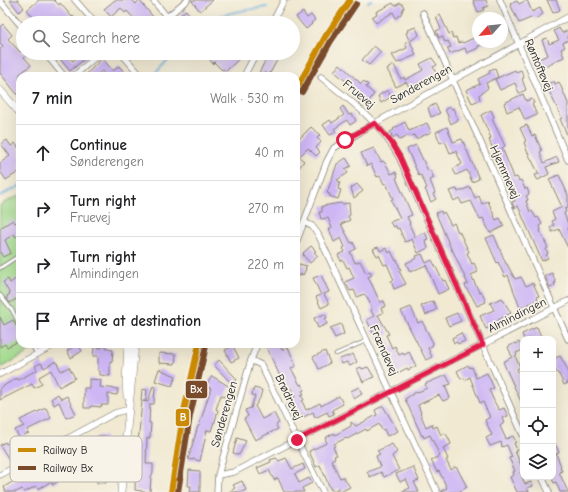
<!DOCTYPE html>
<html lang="en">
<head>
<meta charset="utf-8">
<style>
	:root { --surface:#fff; --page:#f2f2f2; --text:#202124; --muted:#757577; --line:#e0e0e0 }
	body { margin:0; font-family:"Comic Neue",sans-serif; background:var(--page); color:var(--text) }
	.controls { position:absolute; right:12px; bottom:12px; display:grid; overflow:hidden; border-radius:8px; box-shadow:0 4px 16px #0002 }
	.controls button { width:36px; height:36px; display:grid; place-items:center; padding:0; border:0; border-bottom:1px solid var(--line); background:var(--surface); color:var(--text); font:20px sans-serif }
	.compass { position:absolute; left:472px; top:12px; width:36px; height:36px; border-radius:50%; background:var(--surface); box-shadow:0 4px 16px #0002; rotate:243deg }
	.stop { position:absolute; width:12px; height:12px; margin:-9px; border:3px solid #e11d48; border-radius:50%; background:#fff }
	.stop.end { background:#e11d48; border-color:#fff; box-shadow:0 1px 4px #0008 }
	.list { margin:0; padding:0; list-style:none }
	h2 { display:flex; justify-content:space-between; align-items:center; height:52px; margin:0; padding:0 16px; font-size:17px }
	h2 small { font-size:13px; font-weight:400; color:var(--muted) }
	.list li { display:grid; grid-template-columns:26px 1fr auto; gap:12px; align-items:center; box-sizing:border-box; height:56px; padding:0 16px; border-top:1px solid var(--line) }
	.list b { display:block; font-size:15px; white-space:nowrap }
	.list p { margin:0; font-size:13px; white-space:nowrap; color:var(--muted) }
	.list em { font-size:13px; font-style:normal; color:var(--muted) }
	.icon { flex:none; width:22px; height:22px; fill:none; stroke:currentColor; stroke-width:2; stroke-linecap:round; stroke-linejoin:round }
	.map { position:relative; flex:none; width:568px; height:492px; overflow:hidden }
	.search { position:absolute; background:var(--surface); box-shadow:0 4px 16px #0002; left:16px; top:16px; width:284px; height:44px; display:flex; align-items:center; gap:10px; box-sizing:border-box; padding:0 14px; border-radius:22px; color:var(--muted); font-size:15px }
	.panel { position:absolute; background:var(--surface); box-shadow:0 4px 16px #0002; left:16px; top:72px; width:284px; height:276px; border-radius:12px }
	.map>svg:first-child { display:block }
	.green { fill:#a1da8d; stroke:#5e7b54 }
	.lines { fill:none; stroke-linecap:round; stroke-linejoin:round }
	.stream { stroke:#66b1df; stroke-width:2 }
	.building { fill:#ceb6f5 }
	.service-casing { stroke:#868277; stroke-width:4.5 }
	.minor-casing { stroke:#868277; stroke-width:7 }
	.tertiary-casing { stroke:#868277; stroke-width:8 }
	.service { stroke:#fff; stroke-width:3 }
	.minor { stroke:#fff; stroke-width:5.5 }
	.tertiary { stroke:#fff; stroke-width:7 }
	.rail-1-casing { stroke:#f7f3e8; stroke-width:9 }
	.rail-2-casing { stroke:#f7f3e8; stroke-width:9 }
	.rail-1 { stroke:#cb8a06; stroke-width:6 }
	.rail-2 { stroke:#7a4b2a; stroke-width:6 }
	.route { stroke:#e11d48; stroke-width:5 }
	.labels { text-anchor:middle; stroke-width:3.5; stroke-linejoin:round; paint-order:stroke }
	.street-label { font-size:12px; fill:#1c1c1c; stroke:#f7f3e8 }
	.key { fill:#f7f3e8; stroke:#b5b2ab; stroke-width:1 }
	.key-label { font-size:11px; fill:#1c1c1c }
	.line-badge { stroke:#f7f3e8; stroke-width:1.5 }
	.badge-label { font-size:11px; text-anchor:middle; font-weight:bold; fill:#fff }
</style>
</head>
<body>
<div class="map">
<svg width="568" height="492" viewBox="0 0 568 492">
	<rect width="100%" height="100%" fill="#f7f3e8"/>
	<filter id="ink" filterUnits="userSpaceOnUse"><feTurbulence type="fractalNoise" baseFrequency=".025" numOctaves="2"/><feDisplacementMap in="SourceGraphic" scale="8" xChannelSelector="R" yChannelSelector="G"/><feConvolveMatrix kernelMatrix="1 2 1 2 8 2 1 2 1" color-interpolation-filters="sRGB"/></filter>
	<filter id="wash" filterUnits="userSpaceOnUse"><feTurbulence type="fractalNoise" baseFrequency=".012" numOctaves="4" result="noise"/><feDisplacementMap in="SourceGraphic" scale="16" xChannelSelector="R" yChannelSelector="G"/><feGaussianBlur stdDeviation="0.9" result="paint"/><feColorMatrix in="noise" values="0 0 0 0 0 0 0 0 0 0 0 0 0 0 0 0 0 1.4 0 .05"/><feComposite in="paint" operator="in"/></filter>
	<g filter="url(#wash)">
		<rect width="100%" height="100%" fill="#f1e9d2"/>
		<path class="green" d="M20 195V344H44L0 368V205Z"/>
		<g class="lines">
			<path class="stream" d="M289 2 295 0
				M368 2 371 0
				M206 23C224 12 246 10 267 7
				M154 75 174 53
				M0 196 20 186"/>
		</g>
		<g id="blocks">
			<path class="building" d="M10 0H18L24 8 19 12Z
				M39 0H54L59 5 60 3 72 17 73 16 79 23H27L33 17 27 10Z
				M115 0H132L136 4 139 0 154 18 155 21 152 23H138L127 11 125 13 121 8 111 17 104 9Z
				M191 0H213L200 11Z
				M473 0H486L488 6 483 8 484 10 478 12Z
				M527 0 532 12 540 8 543 14 535 19 533 17 519 23 510 4 517 1 519 4Z
				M547 0H556L560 10 553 13Z
				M393 3 395 6 400 3 402 4 404 7 401 14 396 18 393 12 376 23 372 17 377 14 376 12Z
				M186 10 192 18 187 23H183L180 19 181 17 180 15Z
				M303 12 307 18 311 15 315 20 311 23 312 24 306 29 296 17Z
				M440 15 449 34 451 33 453 38 456 37 458 43 462 42 463 43 478 36V42H488L478 46V48L467 53 465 48 450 54 447 48 451 47 448 41 445 42 442 36 439 38 436 31 441 29 436 17Z
				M3 24 12 35 8 39 20 52 23 49V53H29L24 57 31 65 20 74V98L0 73V49L3 46 0 43V27Z
				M416 27 419 35 410 41 416 55 397 63 392 55 407 48 405 43 409 40 406 33 408 32 407 30Z
				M559 28 562 33 568 30V40L563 43 565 47 561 49 564 57 553 62V63L538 70 534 61 548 55 542 40 547 38 549 44 559 40 554 31Z
				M374 46 381 52 369 65 362 60Z
				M55 53H66L73 61 81 53H92L70 71Z
				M217 53H235L240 58 226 71 223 69 222 70 214 62 213 64 210 60Z
				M275 53H281L269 75 265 72 263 76 259 73 267 57 271 59Z
				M102 58 113 71 119 66 125 73 121 76H106L102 71 96 76H85Z
				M432 58 437 65 433 67 438 77 433 80 431 76 410 88 406 82 396 87 387 69 394 65 401 79 404 77 405 80 423 70 420 64Z
				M340 64 361 84 364 81 368 85 366 87 374 94 367 104 356 95 353 92 355 89 334 71Z
				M495 69 498 77 486 83 488 88 479 95 480 100 472 103 466 90 480 84 478 79 490 73 489 71Z
				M515 70 516 72 521 70 524 78 522 79 526 90 519 93 515 83 500 90 495 79Z
				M554 81 555 84 559 82 568 103V137L560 119 562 118 546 85Z
				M386 91H388L391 97 381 103 378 96Z
				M523 94 526 101 532 99 534 103 532 104 537 115 525 120 519 107 507 112 504 103Z
				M435 104 440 113 431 117 428 108Z
				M343 106 349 115 352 114 356 121 350 125 347 120 334 129 336 132 330 135 323 125 330 120 332 123 344 115 340 109Z
				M450 107 451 109 453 108 458 120 451 124 445 109Z
				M491 110 494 117 492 119 505 146 502 148 512 172 514 178 517 177 519 181 521 180 525 189 527 188 529 194 526 196 528 200 526 201 530 212 532 211 536 218 538 217 542 224 539 226 541 230 540 231 548 248 546 249 548 254 546 255 548 258 542 261 518 206 514 208 512 202 515 201 509 190H511L489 140 491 138 481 115Z
				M405 122 409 131 427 123 431 132 416 139 414 135 410 137 409 135 400 140 397 135 393 138 390 132 394 130 393 129Z
				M527 125 532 136 535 135 542 151 540 152 544 163 557 157 559 162 546 167 549 174 538 180 537 179 535 175 539 174 527 151 524 142 526 141 520 128Z
				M311 127 320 135 317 138 321 142 316 148 320 152 316 156 308 148 299 157 304 161 296 172V142Z
				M447 127 453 142 462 139 479 179 472 182 467 170 456 175 453 169 462 164 456 151 450 153 445 141 440 143 436 132Z
				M7 140 11 146 15 143 20 150V171L6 180 0 171V163L10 156 1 144Z
				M416 145 428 171 430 170 434 178 430 180 435 193 433 194 436 199 431 202 425 189 427 188 421 175 419 176 407 149Z
				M374 148 381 162 383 161 386 164 391 174 396 172 398 177 396 178 412 215 407 217 410 223 409 224 415 237 425 232 428 239 425 240 428 248 418 253 412 239 405 242 399 228 397 229 396 226 393 227 390 222 400 218 391 200 393 199 386 183 384 184 380 176 377 177 371 164 367 166 361 153Z
				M346 158 351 166 345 169 348 173 337 180 340 182 338 189 341 190 338 199 329 196 330 194 327 193 337 164Z
				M559 175 568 195V208L565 209 566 212 564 213 568 224V248L559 229 552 232 550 227 554 225 552 221 555 219 552 212 562 207 549 179Z
				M357 184 363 191 354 198 351 188Z
				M470 187 475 198 479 196 482 204 488 201 496 220 500 218 504 226 490 233 483 218 480 219 471 201 462 204 459 198 454 201 449 191 457 189 458 192Z
				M341 203 342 204 349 203 350 215 348 216 350 220 341 224 351 243 353 242 356 249 350 252 355 263 360 261 366 273 370 271 372 275 368 277 373 287 380 302 384 301 386 306 381 308 383 313 378 315 389 334 386 335 392 348 395 346 399 355 403 353 404 355 409 352 416 366 408 370 407 368 394 375 376 333H373L367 320 374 316 371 311 372 308 367 297 364 294 357 297 354 290 350 291 345 282 354 278 349 267 347 268 343 260 341 261 338 255 345 252 343 248 345 247 341 238 334 242 329 229 332 228 328 218 321 219 319 212H322V206Z
				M441 211 442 214 444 212 451 225 454 223 458 232 459 231 469 252 467 253 472 264 474 263 478 272 471 275 479 292 481 291 486 302 477 306 470 293H469L465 285 468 284 453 251H452L437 216 436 213Z
				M13 220 15 223 20 220V235L16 237 14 234 5 240 11 253 3 257 0 252V228Z
				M494 235 506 264H507L515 279 521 277 526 286 533 283 539 296 537 297 538 300 520 308 508 275 505 277 498 262 497 263 486 238Z
				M311 246 316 251 314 252 318 256 310 263 303 255 304 254 303 253Z
				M378 247 380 251 386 248 389 253 391 251 396 261 397 260 401 270 399 271 406 284 394 289 391 281 394 280 387 264 384 265 379 255 377 256 373 249Z
				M422 254 426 263 432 260 443 281 445 280 449 289 438 294 426 265 410 272 406 263 417 258 416 256Z
				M299 264 307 266 305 268 306 269 303 275 301 274 300 276 296 275Z
				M552 273 556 283H554L555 286 550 288 545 276Z
				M321 275 329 292 324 294 329 304 321 308 316 297 321 295 313 278Z
				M17 278 20 284V306L16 299 10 303 7 299V296L10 294 3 282 8 279 10 283Z
				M502 298 511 313 498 320 500 324 486 329 480 316 494 310 490 303Z
				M433 301 437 309 426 315 421 306Z
				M411 307 418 323 422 321 433 343 432 346 428 348 432 357 426 360 401 311Z
				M457 313 461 321 449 326 445 318Z
				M325 314 327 318 325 319 327 324 318 328 314 318Z
				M0 317 4 325 13 320 20 333V338L18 339 19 341 7 347 5 344 0 347Z
				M341 324 344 334 335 338 330 328Z
				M537 327 542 339H524L522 334Z
				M461 333 465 341 458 344 457 342 454 343 452 338Z
				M519 342 523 350 516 353 517 355 515 356 520 367 517 369 523 383V406L503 362 512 357 508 347 515 343V344Z
				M78 344 82 351 71 358 67 351Z
				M265 344H279L282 350 288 347 296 366 291 368 300 385 302 384 304 390 302 391 304 394 301 395 304 400 302 401 306 410 320 403 321 406 339 396 343 404 332 410 334 414 329 416 327 412 317 417H315L313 412 304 417 303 415 294 419 287 404 292 402 291 399 295 397 290 387 286 389Z
				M102 346 107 347V349L113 350 112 362 110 361V376L100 375V371H98V356H93L94 347 102 348Z
				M233 346 239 358 231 362 225 350Z
				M325 351 330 363 319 369 313 357Z
				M159 353 176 354 175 364 159 363Z
				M353 354 357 362 350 366 347 362 342 364 340 359Z
				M560 356 568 370V383L564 385 559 374H558L554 368 553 369V359Z
				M219 360 235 377 237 380 231 383 214 365Z
				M56 361 61 371 69 367 75 378 59 387 51 370 39 377 42 384 34 388 32 384 0 400V388L17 378 18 380 37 370 35 366 41 363 44 368Z
				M468 365 470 368 472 367 476 378 487 373 494 388 489 390 495 403 499 410 504 408 508 416 502 418 504 423 500 426 506 439 513 436 516 442 514 443 517 450 515 451 523 470 520 472 525 484 531 482 533 486 527 488 529 492H517L510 477 514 475 513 472 515 471 509 458 512 457 507 445 502 447 501 442 490 446 486 438 492 435 485 420 490 417 483 402 480 403 470 377 465 380 464 378 461 379 457 371Z
				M361 367 362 369 368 367 374 377 363 382 357 369Z
				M159 369 176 376 172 386 155 381Z
				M446 375 451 384 445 386 450 398 443 401 439 395 418 405 421 413H420L426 427 432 424 433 428 437 426 441 435 445 433 448 437 451 444 443 448 448 459 446 460 451 470 455 467 457 468 467 487 460 491V492H441V491L447 488 439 471 437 472 431 460 440 456 430 435 424 438 423 435 422 436 405 399 416 392V393L427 388 425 384Z
				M212 376 230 387 225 397 221 395 216 409 218 410 215 422H214L211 431 207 430 200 461 193 459V460L188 459 195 436 198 426H199L211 388 206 386Z
				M89 379 101 380 100 387 118 389 117 395 108 394V405H101V407L91 406V408H84V388H89Z
				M153 386 155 387 154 404H150L149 423H151L150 438H147L146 464H153V472L151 477 150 492H142V491L135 490 136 459H132V444H138L142 401H141L142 389 147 390 146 401H143L148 402Z
				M359 387 362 394 354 399 351 391Z
				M254 388 262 390 260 398 255 406 262 419 274 413 279 423 276 425 278 429 255 440 244 419 248 416 245 410 251 408 255 396 252 395Z
				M58 394 61 399 67 396 76 414 66 418 59 402 54 405 51 399Z
				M383 406 398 431 387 436 384 429 382 430 379 424 367 431 366 429 347 439 346 438 334 444 335 446 333 447 337 455 334 456 335 458 331 460 340 478 343 477 350 487 340 492 339 488 333 491V489L331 490 320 465 316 467 309 451 327 443 325 438 334 433 335 435 351 426V422L356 426 373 417 377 415 375 410Z
				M46 408 51 418 27 430 29 433 24 435 25 438 21 441 15 430 24 426 20 420Z
				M97 436H105L104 454H108L106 483H97V468H100L101 453H92L93 448H81L82 441 96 442Z
				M237 438 246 441 239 455 233 453Z
				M16 439 18 444 14 446 17 453 8 458 0 445 5 442 6 444Z
				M553 440 559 452 556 454 561 466 560 467 562 471 559 472 568 492H560L556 482 554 483 551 477H553Z
				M392 444 397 452 392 456 399 470 384 477 381 472 370 477 367 472 380 467 376 456 380 454 377 451Z
				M276 458 279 461 286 458 292 469 303 464 305 469 295 474 299 483 309 478 312 483 302 488 304 492H284L278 478 274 480 269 470 260 474 257 468 271 462 270 460Z
				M56 465 59 472 56 474 59 481 52 485V481L38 489 36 486 25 492 22 489 16 492H6L4 487 17 479 16 478 26 472 38 466 39 467 40 466 43 472Z
				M413 467 419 480 414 482 419 492H401L410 488 406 479 400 482 396 474Z
				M189 470 200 471V492H190L191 486H188Z
				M242 481 246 490 242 492H229L235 488 233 485Z"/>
		</g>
	</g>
	<g filter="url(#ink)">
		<use href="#blocks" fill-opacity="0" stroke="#868277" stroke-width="1"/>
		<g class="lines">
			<defs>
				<path id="service" d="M0 268 20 255
					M0 295 12 310 20 325
					M31 344 37 354
					M336 354 368 340"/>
				<path id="minor" d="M75 0 95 23
					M153 0 167 17
					M500 0 568 160
					M0 1 23 28
					M423 13 568 339
					M160 23 187 0
					M272 23 284 0
					M45 53 64 76
					M121 53 141 76
					M74 76 100 53
					M244 76 256 53
					M321 77C352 102 379 121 399 157L523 435
					M304 222 312 226 318 234 437 492
					M296 243 327 161 334 148 375 123 568 17
					M251 360 261 365 297 440 323 492
					M0 374 56 344
					M0 475 115 413 129 409
					M218 475 234 472 568 301
					M542 477 549 492
					M217 492 218 475 251 360 257 344"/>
				<path id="tertiary" d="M0 90 20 113
					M127 396 126 383 128 344
					M121 492 135 344"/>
			</defs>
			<use href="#service" class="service-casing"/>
			<use href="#minor" class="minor-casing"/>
			<use href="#tertiary" class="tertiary-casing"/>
			<use href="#service" class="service"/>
			<use href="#minor" class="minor"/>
			<use href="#tertiary" class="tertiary"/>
			<defs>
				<path id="rail-1" d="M296 89 325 37 350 0
					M171 492 183 415 199 344"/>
				<path id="rail-2" d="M302 92 331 41 356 4
					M178 492 190 416 206 346"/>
			</defs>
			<use href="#rail-1" class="rail-1-casing"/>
			<use href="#rail-2" class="rail-2-casing"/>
			<use href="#rail-1" class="rail-1"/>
			<use href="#rail-2" class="rail-2"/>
		</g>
	</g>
	<g class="lines" filter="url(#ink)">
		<path class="route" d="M297 440 483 345 400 157 391 142 375 123 345 140"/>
	</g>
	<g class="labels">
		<g class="street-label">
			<text transform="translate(539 65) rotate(67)" y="4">Røntoftevej</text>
			<text transform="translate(421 84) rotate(-29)" y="4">Sønderengen</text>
			<text transform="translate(359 94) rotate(40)" y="4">Fruevej</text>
			<text transform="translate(505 172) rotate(66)" y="4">Hjemmevej</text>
			<text transform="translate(517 315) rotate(-27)" y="4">Almindingen</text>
			<text transform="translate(384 350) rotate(66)" y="4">Frændevej</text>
			<text transform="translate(289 397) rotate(65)" y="4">Brødrevej</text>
			<text transform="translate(224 414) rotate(-74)" y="4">Sønderengen</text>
		</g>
	</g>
	<rect x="10" y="436" width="132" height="46" rx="6" class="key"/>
	<rect x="18" y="448" width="18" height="4" fill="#cb8a06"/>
	<rect x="18" y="466" width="18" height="4" fill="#7a4b2a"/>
	<g class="key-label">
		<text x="43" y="454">Railway B</text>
		<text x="43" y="472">Railway Bx</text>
	</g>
	<g class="line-badge">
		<rect x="185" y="380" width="23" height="19" rx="4" fill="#7a4b2a"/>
		<rect x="175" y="408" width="15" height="19" rx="4" fill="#cb8a06"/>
	</g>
	<g class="badge-label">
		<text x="196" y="393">Bx</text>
		<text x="183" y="421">B</text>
	</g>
</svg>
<div class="controls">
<button>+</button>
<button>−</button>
<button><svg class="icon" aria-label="locate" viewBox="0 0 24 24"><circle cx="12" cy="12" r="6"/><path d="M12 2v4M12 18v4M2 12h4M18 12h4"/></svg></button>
<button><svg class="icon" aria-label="layers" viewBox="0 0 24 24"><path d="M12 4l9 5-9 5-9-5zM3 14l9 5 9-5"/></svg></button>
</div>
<svg class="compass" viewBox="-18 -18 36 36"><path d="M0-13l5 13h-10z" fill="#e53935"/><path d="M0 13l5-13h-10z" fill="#757577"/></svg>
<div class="stop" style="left:345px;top:140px"></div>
<div class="stop end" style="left:297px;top:440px"></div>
<div class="search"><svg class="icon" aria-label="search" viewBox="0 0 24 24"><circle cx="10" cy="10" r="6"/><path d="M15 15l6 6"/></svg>Search here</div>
<section class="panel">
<h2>7 min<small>Walk · 530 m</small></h2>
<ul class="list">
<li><svg class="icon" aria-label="ahead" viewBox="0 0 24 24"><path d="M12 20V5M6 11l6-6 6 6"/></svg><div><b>Continue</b><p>Sønderengen</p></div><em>40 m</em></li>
<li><svg class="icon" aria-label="right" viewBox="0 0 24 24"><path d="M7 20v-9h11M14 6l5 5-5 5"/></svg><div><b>Turn right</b><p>Fruevej</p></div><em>270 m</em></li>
<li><svg class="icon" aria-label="right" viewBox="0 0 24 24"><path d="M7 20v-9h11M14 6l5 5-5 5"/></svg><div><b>Turn right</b><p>Almindingen</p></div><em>220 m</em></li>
<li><svg class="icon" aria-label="arrive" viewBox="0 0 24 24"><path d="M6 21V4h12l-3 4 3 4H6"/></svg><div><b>Arrive at destination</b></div></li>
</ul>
</section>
</div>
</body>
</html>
